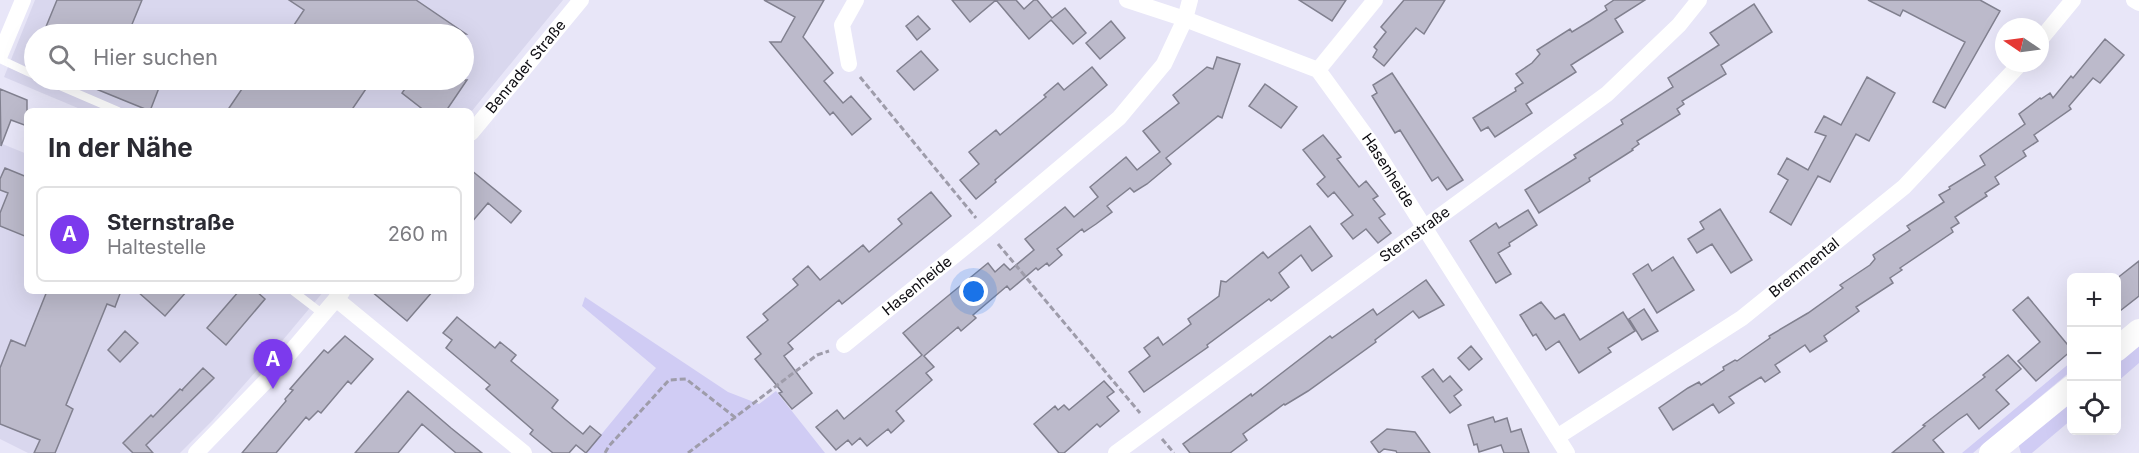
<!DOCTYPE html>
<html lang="de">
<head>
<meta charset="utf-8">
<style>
	:root { --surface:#fff; --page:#f7f7f7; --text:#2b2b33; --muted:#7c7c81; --line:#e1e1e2; --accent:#7c3aed }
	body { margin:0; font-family:Inter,sans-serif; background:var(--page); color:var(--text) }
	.controls { position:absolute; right:18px; bottom:18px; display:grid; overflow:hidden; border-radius:9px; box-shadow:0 6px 24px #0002 }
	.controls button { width:54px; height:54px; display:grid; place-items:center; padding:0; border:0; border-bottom:2px solid var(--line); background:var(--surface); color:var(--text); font:30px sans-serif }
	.compass { position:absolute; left:1995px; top:18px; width:54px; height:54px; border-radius:50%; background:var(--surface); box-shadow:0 6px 24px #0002; rotate:283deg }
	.you { position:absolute; left:974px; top:292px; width:21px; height:21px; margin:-15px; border:4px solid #fff; border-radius:50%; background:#1a73e8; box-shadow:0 0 0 9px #1a73e833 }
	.badge { display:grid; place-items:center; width:39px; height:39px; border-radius:50%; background:var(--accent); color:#fff; font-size:20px; font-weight:700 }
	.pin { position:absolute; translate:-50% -50px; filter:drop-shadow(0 2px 3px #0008) }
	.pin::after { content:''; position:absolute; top:32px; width:21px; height:18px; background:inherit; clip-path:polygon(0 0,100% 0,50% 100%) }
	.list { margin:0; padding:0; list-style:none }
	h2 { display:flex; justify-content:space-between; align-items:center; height:78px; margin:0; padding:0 24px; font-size:26px }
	h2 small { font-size:20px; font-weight:400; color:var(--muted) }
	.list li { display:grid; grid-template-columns:39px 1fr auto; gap:18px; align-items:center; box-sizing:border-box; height:96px; margin:0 12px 12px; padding:0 12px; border:2px solid var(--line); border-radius:9px }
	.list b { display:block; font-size:22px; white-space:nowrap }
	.list p { margin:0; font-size:20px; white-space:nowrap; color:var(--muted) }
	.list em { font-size:20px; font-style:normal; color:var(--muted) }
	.icon { flex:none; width:33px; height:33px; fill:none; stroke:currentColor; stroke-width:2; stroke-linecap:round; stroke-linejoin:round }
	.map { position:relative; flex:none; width:2139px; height:453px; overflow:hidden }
	.search { position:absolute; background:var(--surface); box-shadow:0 6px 24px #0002; left:24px; top:24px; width:450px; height:66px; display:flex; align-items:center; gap:15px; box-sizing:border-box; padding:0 21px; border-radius:33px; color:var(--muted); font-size:22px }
	.panel { position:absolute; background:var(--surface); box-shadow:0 6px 24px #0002; left:24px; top:108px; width:450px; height:186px; border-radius:9px }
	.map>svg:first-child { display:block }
	.built { fill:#d9d7ee; fill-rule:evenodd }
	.green { fill:#d0ccf4 }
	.building { fill:#bcbacb; stroke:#81808f; stroke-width:1.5 }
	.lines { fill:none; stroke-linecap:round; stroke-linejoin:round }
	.path { stroke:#9e9caa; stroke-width:3; stroke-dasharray:6 3; stroke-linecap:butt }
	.lane { stroke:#fff; stroke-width:8 }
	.street { stroke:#fff; stroke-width:16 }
	.secondary { stroke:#fff; stroke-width:24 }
	.labels { text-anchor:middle; stroke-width:5; stroke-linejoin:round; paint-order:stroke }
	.street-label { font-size:15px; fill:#0d0c11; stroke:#f5f4ff }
</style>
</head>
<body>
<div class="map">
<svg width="2139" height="453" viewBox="0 0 2139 453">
	<rect width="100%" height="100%" fill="#e8e6f8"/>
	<path class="built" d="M35 0H563L471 112 85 111 4 77ZM34 34H464V80H34Z
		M0 143 27 154V291H324L272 353 212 421 180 453H28L0 439Z"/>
	<path class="green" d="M585 297 728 392 759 404 776 391 825 453H586L656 368 582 306Z
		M2139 342V363L2117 382V361Z
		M2071 362V371L1973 453H1962Z
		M2071 398V420L2032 453H2021L2018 443Z"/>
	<path class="building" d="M57 0H142L128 34H43Z
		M289 0H416L466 34H288L304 10Z
		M764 0H824L803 37 833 73 824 81 843 103 851 96 871 119 852 135 833 112 830 115 770 42H781L795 17Z
		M952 0H996L970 22Z
		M996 0H1016L1024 9 1034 0H1037L1052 18 1065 8 1086 33 1073 44 1051 20 1029 39Z
		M1299 0H1346L1332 21Z
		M1404 0H1445L1424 34 1416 28 1384 66 1373 57 1377 50 1374 47 1386 32 1381 27Z
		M1614 0H1645L1615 19 1623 32 1571 65 1576 72 1526 104 1532 113 1495 137 1488 127 1481 131 1473 118 1516 91 1515 88 1523 83 1516 74 1532 63 1540 54 1537 50 1570 29 1572 32 1590 21 1607 10 1605 6Z
		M1868 0H1980L2000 11 1945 108 1933 102 1965 42 1903 10 1900 16Z
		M1754 4 1772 32 1721 65 1726 74 1682 101 1684 104 1677 109 1680 114 1637 141 1639 144 1632 149 1633 150 1589 178 1590 181 1539 213 1525 190 1576 158 1574 155 1623 124 1621 120 1673 87 1668 78 1719 45 1710 33Z
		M918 16 930 29 917 40 906 26Z
		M1111 21 1125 38 1100 59 1086 43Z
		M2105 39 2124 55 2100 83 2093 78 2069 106 2071 109 2034 135 2038 141 2023 151 2026 156 1995 177 1999 184 1985 193 1987 196 1955 217 1959 223 1951 228 1953 232 1900 268 1902 270 1890 278 1893 283 1856 307 1859 311 1824 336 1827 341 1810 352 1805 345 1775 365 1780 372 1765 382 1761 377 1729 397 1734 403 1719 413 1713 404 1673 430 1659 408 1688 388 1699 382 1701 385 1724 370 1723 367 1735 360 1737 361 1770 338 1769 336 1808 313 1843 288 1840 285 1870 265 1875 259 1873 255 1910 230 1907 226 1944 202 1939 195 1950 189 1949 187 1985 165 1980 156 2025 124 2019 114 2040 98 2041 99 2050 93 2053 98 2071 76 2073 78Z
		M921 51 938 70 914 90 897 71Z
		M1217 57 1240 64 1222 118 1218 116 1166 158 1171 164 1147 184 1134 192 1130 188 1107 206 1112 212 1096 224 1084 232 1082 229 1061 246 1057 249 1062 255 1049 266 1047 263 1038 270 1036 268 1010 290 1007 286 973 315 976 318 961 331 958 327 924 356 934 367 926 373 932 380 896 411 904 421 891 433 888 429 867 446 860 438 852 445 848 440 836 450 816 427 837 410 844 419 922 355 903 333 988 263 995 272 1004 264 1010 270 1034 250 1025 239 1065 207 1074 217 1098 197 1090 187 1126 157 1137 170 1160 152 1143 131 1179 103 1173 95 1207 67 1213 69Z
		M1092 67 1107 85 995 180 996 182 976 199 960 180 979 164 969 152 996 130 1000 135 1046 97 1044 95 1058 83 1064 90Z
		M1392 73 1463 180 1447 190 1438 177 1432 181 1400 130 1395 133 1372 96 1377 93 1373 85Z
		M1867 77 1895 93 1869 141 1856 134 1830 182 1818 176 1791 225 1770 212 1788 180 1778 174 1787 158 1808 170 1826 136 1815 132 1824 116 1841 125Z
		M74 80H162L150 111Z
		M248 80H372L351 111H227Z
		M411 80H467L446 111H425L402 93Z
		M1265 84 1297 107 1281 128 1249 106Z
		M0 89 27 100V126L11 120 1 146Z
		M1323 135 1341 157 1337 159 1359 187 1366 181 1378 196 1373 199 1385 214 1379 218 1391 233 1378 243 1366 229 1353 239 1341 224 1353 215 1334 192 1328 197 1317 184 1325 177 1303 150Z
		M5 168 27 177V237L0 226V213L8 193 0 190V179Z
		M471 170 521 211 511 223 488 203 471 223Z
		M931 192 951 216 842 304 839 300 788 343 793 349 784 356 812 393 792 409 779 393 782 392 755 359 761 354 747 337 768 320 763 314 798 285 793 279 808 266 820 280 863 245 869 252 902 224 898 219Z
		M1720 209 1752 260 1731 273 1712 244 1697 253 1688 239 1704 229 1700 222Z
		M1528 210 1537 225 1509 243 1510 246 1498 253 1511 274 1496 283 1470 241 1496 223 1499 228Z
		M1310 226 1332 256 1312 271 1301 255 1279 273 1289 287 1271 301 1269 299 1207 345 1208 347 1144 392 1129 372 1150 356 1144 348 1158 337 1163 345 1191 324 1188 319 1219 296 1221 281 1226 282 1263 252 1268 258Z
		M1673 257 1694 290 1657 313 1633 274 1648 264 1652 271Z
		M2139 261V296L2116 314V279Z
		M1426 280 1444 305 1419 318 1413 311 1375 340 1376 342 1308 391 1285 405 1284 404 1243 434 1247 440 1230 453H1190L1183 444 1251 394 1252 396 1330 336 1332 338 1373 309 1377 315Z
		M47 291H121L115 307 107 304 66 405 73 409 55 453H34L40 440 0 424V368L11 340 25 346Z
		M137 291H187L165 316Z
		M239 291H256L265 299 226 345 207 328Z
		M371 291H433L407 321Z
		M2028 297 2072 350 2036 381 2018 361 2040 342 2013 310Z
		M1541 302 1555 319 1564 314 1580 340 1623 312 1635 331 1608 348 1611 352 1579 373 1559 341 1546 350 1536 334 1533 336 1520 315Z
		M1644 309 1658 331 1642 340 1629 319Z
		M457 317 495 348 500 342 516 355 511 361 558 400 552 408 566 420 583 434 590 426 601 435 586 453 576 445 569 453H553L530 434 533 430 486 389 490 385 446 348 452 340 443 333Z
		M125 331 138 343 120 362 108 350Z
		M345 336 373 359 351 384 348 381 321 413 318 411 309 420 306 417 276 453H242L286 401 285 399 293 390 290 389 324 350 328 353Z
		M1471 346 1482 359 1469 370 1458 358Z
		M2008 355 2021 369 1996 390 2009 404 1979 429 1967 414 1958 420 1933 440 1944 453H1892L1925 426 1923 425 1985 377 1983 375Z
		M203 368 214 378 146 445 153 453H133L123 443 151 415 153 417 180 389 183 391 182 390Z
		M1433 369 1443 382 1450 376 1462 390 1454 396 1461 405 1450 413 1422 377Z
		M1104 381 1114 392 1107 397 1119 411 1100 427 1097 424 1064 453H1059L1034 424 1055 406 1058 410 1064 405 1069 410Z
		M408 391 451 428 482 453H456L422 424 398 453H355Z
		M1493 417 1495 422 1507 418 1511 432 1521 429 1529 453H1504L1501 445 1479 452 1477 444 1474 445 1468 425Z
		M1387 429 1415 432 1430 453H1397L1396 451 1384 449 1379 453 1371 442Z"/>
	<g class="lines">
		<path class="path" d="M860 77 976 218
			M998 244 1140 413
			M1162 439 1174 453
			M605 453 609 446 669 380 686 379 736 418
			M688 453 817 355 829 351"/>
		<path class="lane" d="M0 59 34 75
			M46 80 118 111
			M293 291 323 314"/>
		<g class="street">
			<path id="s1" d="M1127 0 1185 19 1318 70 1371 143 1567 453"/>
			<path d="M2134 0 2139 3"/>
			<path d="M2040 40 2073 0"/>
			<path d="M0 55 23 0"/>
			<path d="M849 64 842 25 856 0"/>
			<path d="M1318 70 1375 0"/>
			<path id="s2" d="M471 133 581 0"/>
			<path d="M336 299 524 453"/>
			<path id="s3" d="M844 345 986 230 1119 118 1164 64 1185 19 1190 0"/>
			<path id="s4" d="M1557 437 1742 318 1904 187 2021 63"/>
			<path d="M196 453 266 381 342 292"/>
			<path id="s5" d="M1116 453 1607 94 1679 25 1699 0"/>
		</g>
		<path class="secondary" d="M2116 350 2139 331
			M1991 453 2072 387"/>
	</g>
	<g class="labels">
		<g class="street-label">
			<text dy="5" stroke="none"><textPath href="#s2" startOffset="86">Benrader Straße</textPath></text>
			<text dy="5" stroke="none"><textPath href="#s1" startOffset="326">Hasenheide</textPath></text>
			<text dy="5" stroke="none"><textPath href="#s5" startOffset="370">Sternstraße</textPath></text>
			<text dy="5" stroke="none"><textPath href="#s4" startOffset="300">Bremmental</textPath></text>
			<text dy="5" stroke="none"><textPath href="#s3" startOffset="94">Hasenheide</textPath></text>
		</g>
	</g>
</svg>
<div class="controls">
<button>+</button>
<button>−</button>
<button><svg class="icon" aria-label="locate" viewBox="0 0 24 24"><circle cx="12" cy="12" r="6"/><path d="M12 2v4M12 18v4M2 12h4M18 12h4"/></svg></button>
</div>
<svg class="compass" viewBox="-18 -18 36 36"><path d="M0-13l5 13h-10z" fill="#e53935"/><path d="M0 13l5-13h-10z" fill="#7c7c81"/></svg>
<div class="you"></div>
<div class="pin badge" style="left:273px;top:389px">A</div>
<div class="search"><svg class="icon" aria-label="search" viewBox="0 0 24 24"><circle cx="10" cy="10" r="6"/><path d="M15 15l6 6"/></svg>Hier suchen</div>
<section class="panel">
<h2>In der Nähe<small></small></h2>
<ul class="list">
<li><span class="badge">A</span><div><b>Sternstraße</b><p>Haltestelle</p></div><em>260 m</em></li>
</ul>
</section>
</div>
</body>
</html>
